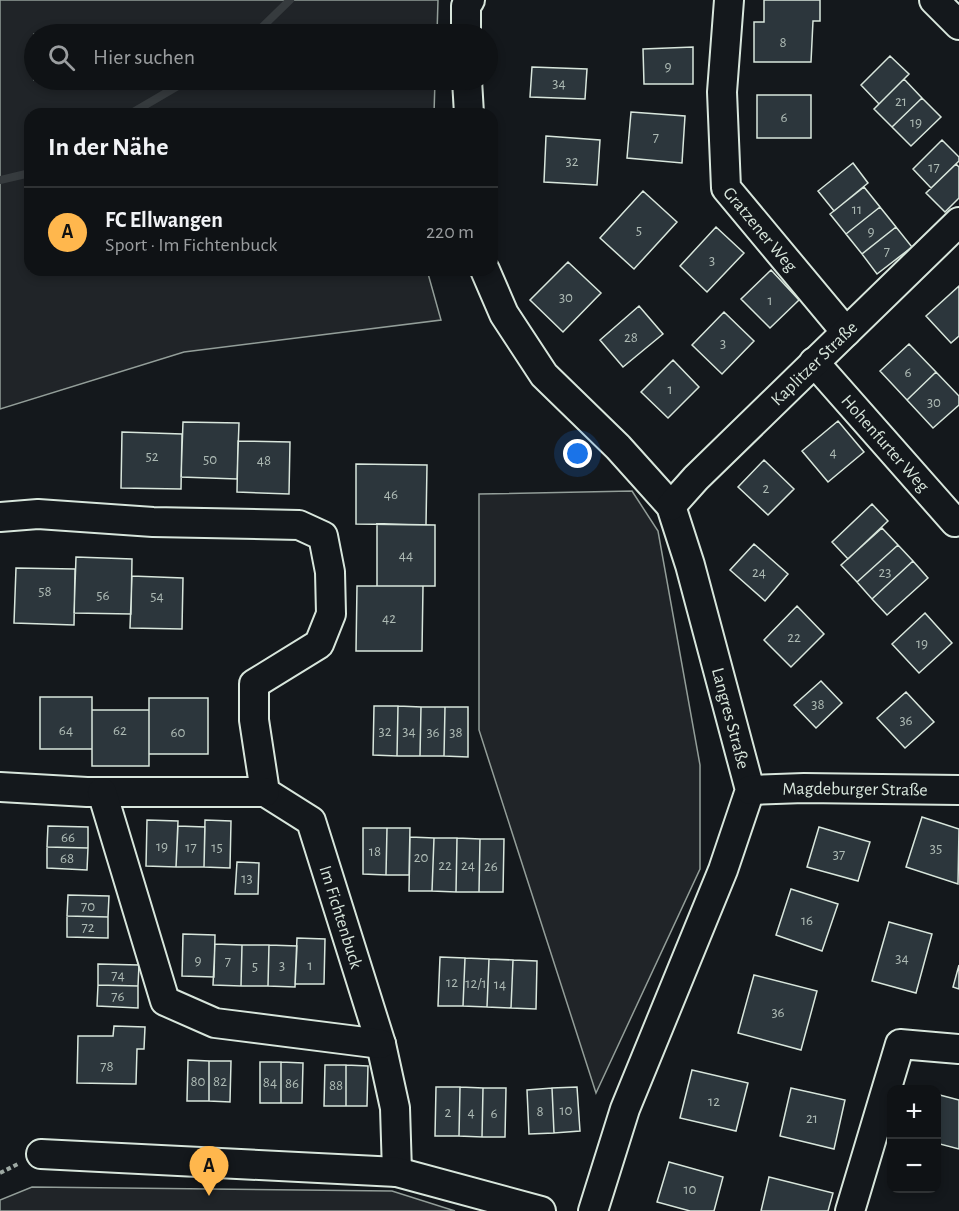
<!DOCTYPE html>
<html lang="de">
<head>
<meta charset="utf-8">
<style>
	:root { --surface:#0f1215; --page:#181b1e; --text:#f1f3f6; --muted:#9b9ea0; --line:#2f3234; --accent:#ffb74d }
	body { margin:0; font-family:"Alegreya Sans",sans-serif; background:var(--page); color:var(--text) }
	.controls { position:absolute; right:18px; bottom:18px; display:grid; overflow:hidden; border-radius:12px; box-shadow:0 3px 9px #0003 }
	.controls button { width:54px; height:54px; display:grid; place-items:center; padding:0; border:0; border-bottom:2px solid var(--line); background:var(--surface); color:var(--text); font:30px sans-serif }
	.you { position:absolute; left:578px; top:454px; width:21px; height:21px; margin:-15px; border:4px solid #fff; border-radius:50%; background:#1a73e8; box-shadow:0 0 0 9px #1a73e833 }
	.badge { display:grid; place-items:center; width:39px; height:39px; border-radius:50%; background:var(--accent); color:#111; font-size:20px; font-weight:700 }
	.pin { position:absolute; translate:-50% -50px; filter:drop-shadow(0 2px 3px #0008) }
	.pin::after { content:''; position:absolute; top:32px; width:21px; height:18px; background:inherit; clip-path:polygon(0 0,100% 0,50% 100%) }
	.list { margin:0; padding:0; list-style:none }
	h2 { display:flex; justify-content:space-between; align-items:center; height:78px; margin:0; padding:0 24px; font-size:26px }
	h2 small { font-size:20px; font-weight:400; color:var(--muted) }
	.list li { display:grid; grid-template-columns:39px 1fr auto; gap:18px; align-items:center; box-sizing:border-box; height:90px; padding:0 24px; border-top:2px solid var(--line) }
	.list b { display:block; font-size:22px; white-space:nowrap }
	.list p { margin:0; font-size:20px; white-space:nowrap; color:var(--muted) }
	.list em { font-size:20px; font-style:normal; color:var(--muted) }
	.icon { flex:none; width:33px; height:33px; fill:none; stroke:currentColor; stroke-width:2; stroke-linecap:round; stroke-linejoin:round }
	.map { position:relative; flex:none; width:959px; height:1211px; overflow:hidden }
	.search { position:absolute; background:var(--surface); box-shadow:0 3px 9px #0003; left:24px; top:24px; width:474px; height:66px; display:flex; align-items:center; gap:15px; box-sizing:border-box; padding:0 21px; border-radius:33px; color:var(--muted); font-size:22px }
	.panel { position:absolute; background:var(--surface); box-shadow:0 3px 9px #0003; left:24px; top:108px; width:474px; height:168px; border-radius:18px }
	.map>svg:first-child { display:block }
	.green { fill:#202428; stroke:#939e99; stroke-width:1.5 }
	.lines { fill:none; stroke-linecap:round; stroke-linejoin:round }
	.stream { stroke:#363b3e; stroke-width:8 }
	.building { fill:#2c363c; stroke:#d8e6dc; stroke-width:1.5 }
	.minor-casing { stroke:#d8e6dc; stroke-width:32 }
	.path { stroke:#9da8a2; stroke-width:4; stroke-dasharray:4.5 3; stroke-linecap:butt }
	.minor { stroke:#14181c; stroke-width:28 }
	.labels { text-anchor:middle; stroke-width:4.5; stroke-linejoin:round; paint-order:stroke }
	.number-label { font-size:15px; fill:#adbab4 }
	.street-label { font-size:18px; fill:#d8e6dc; stroke:#14181c }
</style>
</head>
<body>
<div class="map">
<svg width="959" height="1211" viewBox="0 0 959 1211">
	<rect width="100%" height="100%" fill="#14181c"/>
	<path class="green" d="M0 0H438L437 34H34V80H435L434 114H30V270H427L441 320 184 352 0 409Z
		M632 491 658 531 700 765V869L596 1093 479 730V494Z
		M32 1187 392 1191 455 1211H0V1200Z"/>
	<g class="lines">
		<path class="stream" d="M255 34 290 0
			M130 114 188 80
			M0 180 30 173"/>
	</g>
	<path class="building" d="M764 0H820V21H813L811 62H754V22H764Z
		M693 47V84H644L643 49Z
		M890 56 909 74 879 104 861 85Z
		M532 67 587 69 585 99 530 97Z
		M904 79 922 98 892 127 874 109Z
		M757 95H811V138H757Z
		M922 98 941 117 911 146 892 127Z
		M631 112 685 116 682 163 627 158Z
		M546 136 600 140 597 185 544 182Z
		M942 140 959 157V161L931 188 913 169Z
		M853 163 868 183 834 211 818 191Z
		M956 164 959 167V198L945 212 926 193Z
		M864 187 880 207 846 234 830 214Z
		M643 191 677 222 634 269 600 238Z
		M880 207 896 227 862 254 846 234Z
		M716 227 744 253 707 292 680 266Z
		M896 227 912 247 877 274 862 254Z
		M568 262 601 293 563 332 530 300Z
		M771 270 799 300 770 328 741 299Z
		M959 286V336L951 343 926 316Z
		M639 306 663 334 623 367 600 340Z
		M724 312 754 341 722 374 692 345Z
		M909 344 936 372 907 400 880 371Z
		M673 360 699 387 668 418 641 392Z
		M936 372 959 396V405L933 428 907 400Z
		M838 421 864 452 828 482 802 451Z
		M183 422 239 423 237 479 181 477Z
		M122 432 182 434 181 489 121 488Z
		M238 441 290 442 289 494 237 492Z
		M764 460 794 489 768 515 738 487Z
		M356 464 427 465 426 525 356 524Z
		M872 504 888 521 848 559 832 542Z
		M377 524 435 525V586H377Z
		M882 528 898 545 857 582 841 565Z
		M754 544 788 574 765 601 730 570Z
		M898 545 913 561 872 599 857 582Z
		M76 557 132 559 131 614 74 613Z
		M913 561 928 578 887 615 872 599Z
		M16 568 75 569 74 625 14 623Z
		M132 576 183 578 182 629 130 628Z
		M357 586H423L422 651H356Z
		M797 606 824 634 791 667 764 640Z
		M925 613 952 643 919 673 892 644Z
		M821 681 842 703 816 728 794 705Z
		M906 692 934 722 905 748 877 718Z
		M40 697H92V749H40Z
		M149 698H208V754H149Z
		M374 706H398L397 756 373 755Z
		M398 706 421 707 420 756H397Z
		M421 707H445L444 756H420Z
		M445 707H468V757L444 756Z
		M92 710H149V766H92Z
		M922 817 959 829 958 884 906 867Z
		M147 820 178 821 176 867 146 866Z
		M205 820 231 821 230 868 204 867Z
		M48 826 88 827V848L47 847Z
		M178 826 205 827 204 867H176Z
		M819 827 870 842 858 881 807 867Z
		M363 828H387L386 875 363 874Z
		M387 828H410L409 875H386Z
		M410 837 434 838 432 891H409Z
		M434 838H457L456 892 432 891Z
		M457 838 480 839 479 892H456Z
		M480 839H504L503 892H479Z
		M47 847 88 848 87 870 47 868Z
		M237 862 259 863 258 894H235Z
		M791 889 838 904 822 951 776 935Z
		M68 895 109 896 108 917 67 916Z
		M67 916 108 917V938L67 937Z
		M889 922 932 934 916 993 872 981Z
		M183 934 215 935 214 977 182 976Z
		M297 938 325 939 324 984H295Z
		M215 944 242 945 241 986 213 985Z
		M242 945H269L268 986H241Z
		M269 945 297 946 295 987 268 986Z
		M440 957 465 958 463 1006H438Z
		M465 958 489 959 487 1007 463 1006Z
		M489 959 513 960 511 1008 487 1007Z
		M513 960 537 961 536 1009 511 1008Z
		M98 964 139 965 138 986 98 985Z
		M959 965V989L953 987Z
		M754 975 817 991 801 1050 738 1033Z
		M98 985 138 986V1008L97 1006Z
		M114 1026 145 1027 144 1049H137L136 1084 77 1083 78 1036H113Z
		M188 1060 209 1061V1101H187Z
		M209 1061H231L230 1102 209 1101Z
		M260 1062H281V1103H260Z
		M281 1062 303 1063 302 1103H281Z
		M325 1065H346V1106H324Z
		M346 1065 368 1066 367 1106H346Z
		M692 1070 748 1083 736 1131 680 1118Z
		M436 1087H460L459 1136H435Z
		M460 1087 483 1088 482 1137 459 1136Z
		M577 1087 580 1131 554 1133 552 1088Z
		M483 1088H506L505 1137H482Z
		M552 1088 554 1133 529 1134 527 1090Z
		M791 1088 845 1100 834 1149 780 1136Z
		M936 1094 959 1100V1149L936 1143Z
		M669 1162 723 1177 714 1211H690L657 1202Z
		M769 1177 833 1193 828 1211H761Z"/>
	<g class="lines">
		<defs>
			<g id="minor">
				<path id="s1" d="M729 0 722 92 726 188 846 332"/>
				<path d="M934 0 959 25"/>
				<path d="M466 34V6L470 0"/>
				<path d="M467 80 469 114"/>
				<path id="s2" d="M485 270 504 314 544 375 618 447 671 506 690 565 750 790 723 870 625 1109 593 1211"/>
				<path id="s3" d="M814 362 955 522 959 521"/>
				<path id="s4" d="M671 506 696 478 959 222"/>
				<path id="s5" d="M0 517 38 514 153 522 299 525 323 536 330 572 331 614 319 644 254 684V720L265 792 311 821 381 1044 395 1108 397 1172"/>
				<path d="M0 787 87 792H265"/>
				<path id="s6" d="M750 790 804 788 959 790"/>
				<path d="M102 792 165 1001 215 1023 381 1044"/>
				<path d="M41 1154 397 1172 541 1211"/>
				<path d="M850 1211 900 1044 959 1049"/>
			</g>
		</defs>
		<use href="#minor" class="minor-casing"/>
		<path class="path" d="M0 1173 18 1164"/>
		<use href="#minor" class="minor"/>
	</g>
	<g class="labels">
		<g class="number-label">
			<text x="783" y="47">8</text>
			<text x="668" y="71">9</text>
			<text x="559" y="88">34</text>
			<text x="901" y="106">21</text>
			<text x="784" y="122">6</text>
			<text x="916" y="127">19</text>
			<text x="656" y="142">7</text>
			<text x="572" y="166">32</text>
			<text x="934" y="172">17</text>
			<text x="857" y="214">11</text>
			<text x="639" y="235">5</text>
			<text x="871" y="236">9</text>
			<text x="887" y="256">7</text>
			<text x="712" y="265">3</text>
			<text x="566" y="302">30</text>
			<text x="770" y="305">1</text>
			<text x="631" y="342">28</text>
			<text x="723" y="348">3</text>
			<text x="908" y="377">6</text>
			<text x="670" y="394">1</text>
			<text x="934" y="407">30</text>
			<text x="833" y="457">4</text>
			<text x="152" y="461">52</text>
			<text x="210" y="464">50</text>
			<text x="264" y="465">48</text>
			<text x="766" y="493">2</text>
			<text x="391" y="499">46</text>
			<text x="406" y="560">44</text>
			<text x="759" y="577">24</text>
			<text x="885" y="577">23</text>
			<text x="45" y="596">58</text>
			<text x="103" y="600">56</text>
			<text x="157" y="601">54</text>
			<text x="389" y="623">42</text>
			<text x="794" y="642">22</text>
			<text x="922" y="648">19</text>
			<text x="818" y="709">38</text>
			<text x="906" y="725">36</text>
			<text x="66" y="735">64</text>
			<text x="120" y="735">62</text>
			<text x="385" y="736">32</text>
			<text x="409" y="736">34</text>
			<text x="178" y="737">60</text>
			<text x="433" y="737">36</text>
			<text x="456" y="737">38</text>
			<text x="68" y="842">66</text>
			<text x="162" y="851">19</text>
			<text x="191" y="852">17</text>
			<text x="217" y="852">15</text>
			<text x="936" y="853">35</text>
			<text x="375" y="856">18</text>
			<text x="839" y="859">37</text>
			<text x="421" y="862">20</text>
			<text x="67" y="863">68</text>
			<text x="445" y="870">22</text>
			<text x="468" y="870">24</text>
			<text x="491" y="871">26</text>
			<text x="247" y="883">13</text>
			<text x="88" y="911">70</text>
			<text x="807" y="925">16</text>
			<text x="88" y="932">72</text>
			<text x="902" y="963">34</text>
			<text x="198" y="965">9</text>
			<text x="228" y="966">7</text>
			<text x="282" y="970">3</text>
			<text x="310" y="970">1</text>
			<text x="255" y="971">5</text>
			<text x="118" y="980">74</text>
			<text x="452" y="987">12</text>
			<text x="476" y="988">12/1</text>
			<text x="500" y="989">14</text>
			<text x="118" y="1001">76</text>
			<text x="778" y="1017">36</text>
			<text x="107" y="1071">78</text>
			<text x="198" y="1086">80</text>
			<text x="220" y="1086">82</text>
			<text x="270" y="1087">84</text>
			<text x="292" y="1088">86</text>
			<text x="336" y="1090">88</text>
			<text x="714" y="1106">12</text>
			<text x="566" y="1115">10</text>
			<text x="540" y="1116">8</text>
			<text x="448" y="1117">2</text>
			<text x="471" y="1117">4</text>
			<text x="494" y="1118">6</text>
			<text x="812" y="1123">21</text>
			<text x="690" y="1194">10</text>
		</g>
		<g class="street-label">
			<text dy="6" stroke="none"><textPath href="#s1" startOffset="242">Gratzener Weg</textPath></text>
			<text dy="6" stroke="none"><textPath href="#s4" startOffset="202">Kaplitzer Straße</textPath></text>
			<text dy="6" stroke="none"><textPath href="#s3" startOffset="108">Hohenfurter Weg</textPath></text>
			<text dy="6" stroke="none"><textPath href="#s2" startOffset="524">Langres Straße</textPath></text>
			<text dy="6" stroke="none"><textPath href="#s6" startOffset="105">Magdeburger Straße</textPath></text>
			<text dy="6" stroke="none"><textPath href="#s5" startOffset="777">Im Fichtenbuck</textPath></text>
		</g>
	</g>
</svg>
<div class="controls">
<button>+</button>
<button>−</button>
</div>
<div class="you"></div>
<div class="pin badge" style="left:209px;top:1196px">A</div>
<div class="search"><svg class="icon" aria-label="search" viewBox="0 0 24 24"><circle cx="10" cy="10" r="6"/><path d="M15 15l6 6"/></svg>Hier suchen</div>
<section class="panel">
<h2>In der Nähe<small></small></h2>
<ul class="list">
<li><span class="badge">A</span><div><b>FC Ellwangen</b><p>Sport · Im Fichtenbuck</p></div><em>220 m</em></li>
</ul>
</section>
</div>
</body>
</html>
